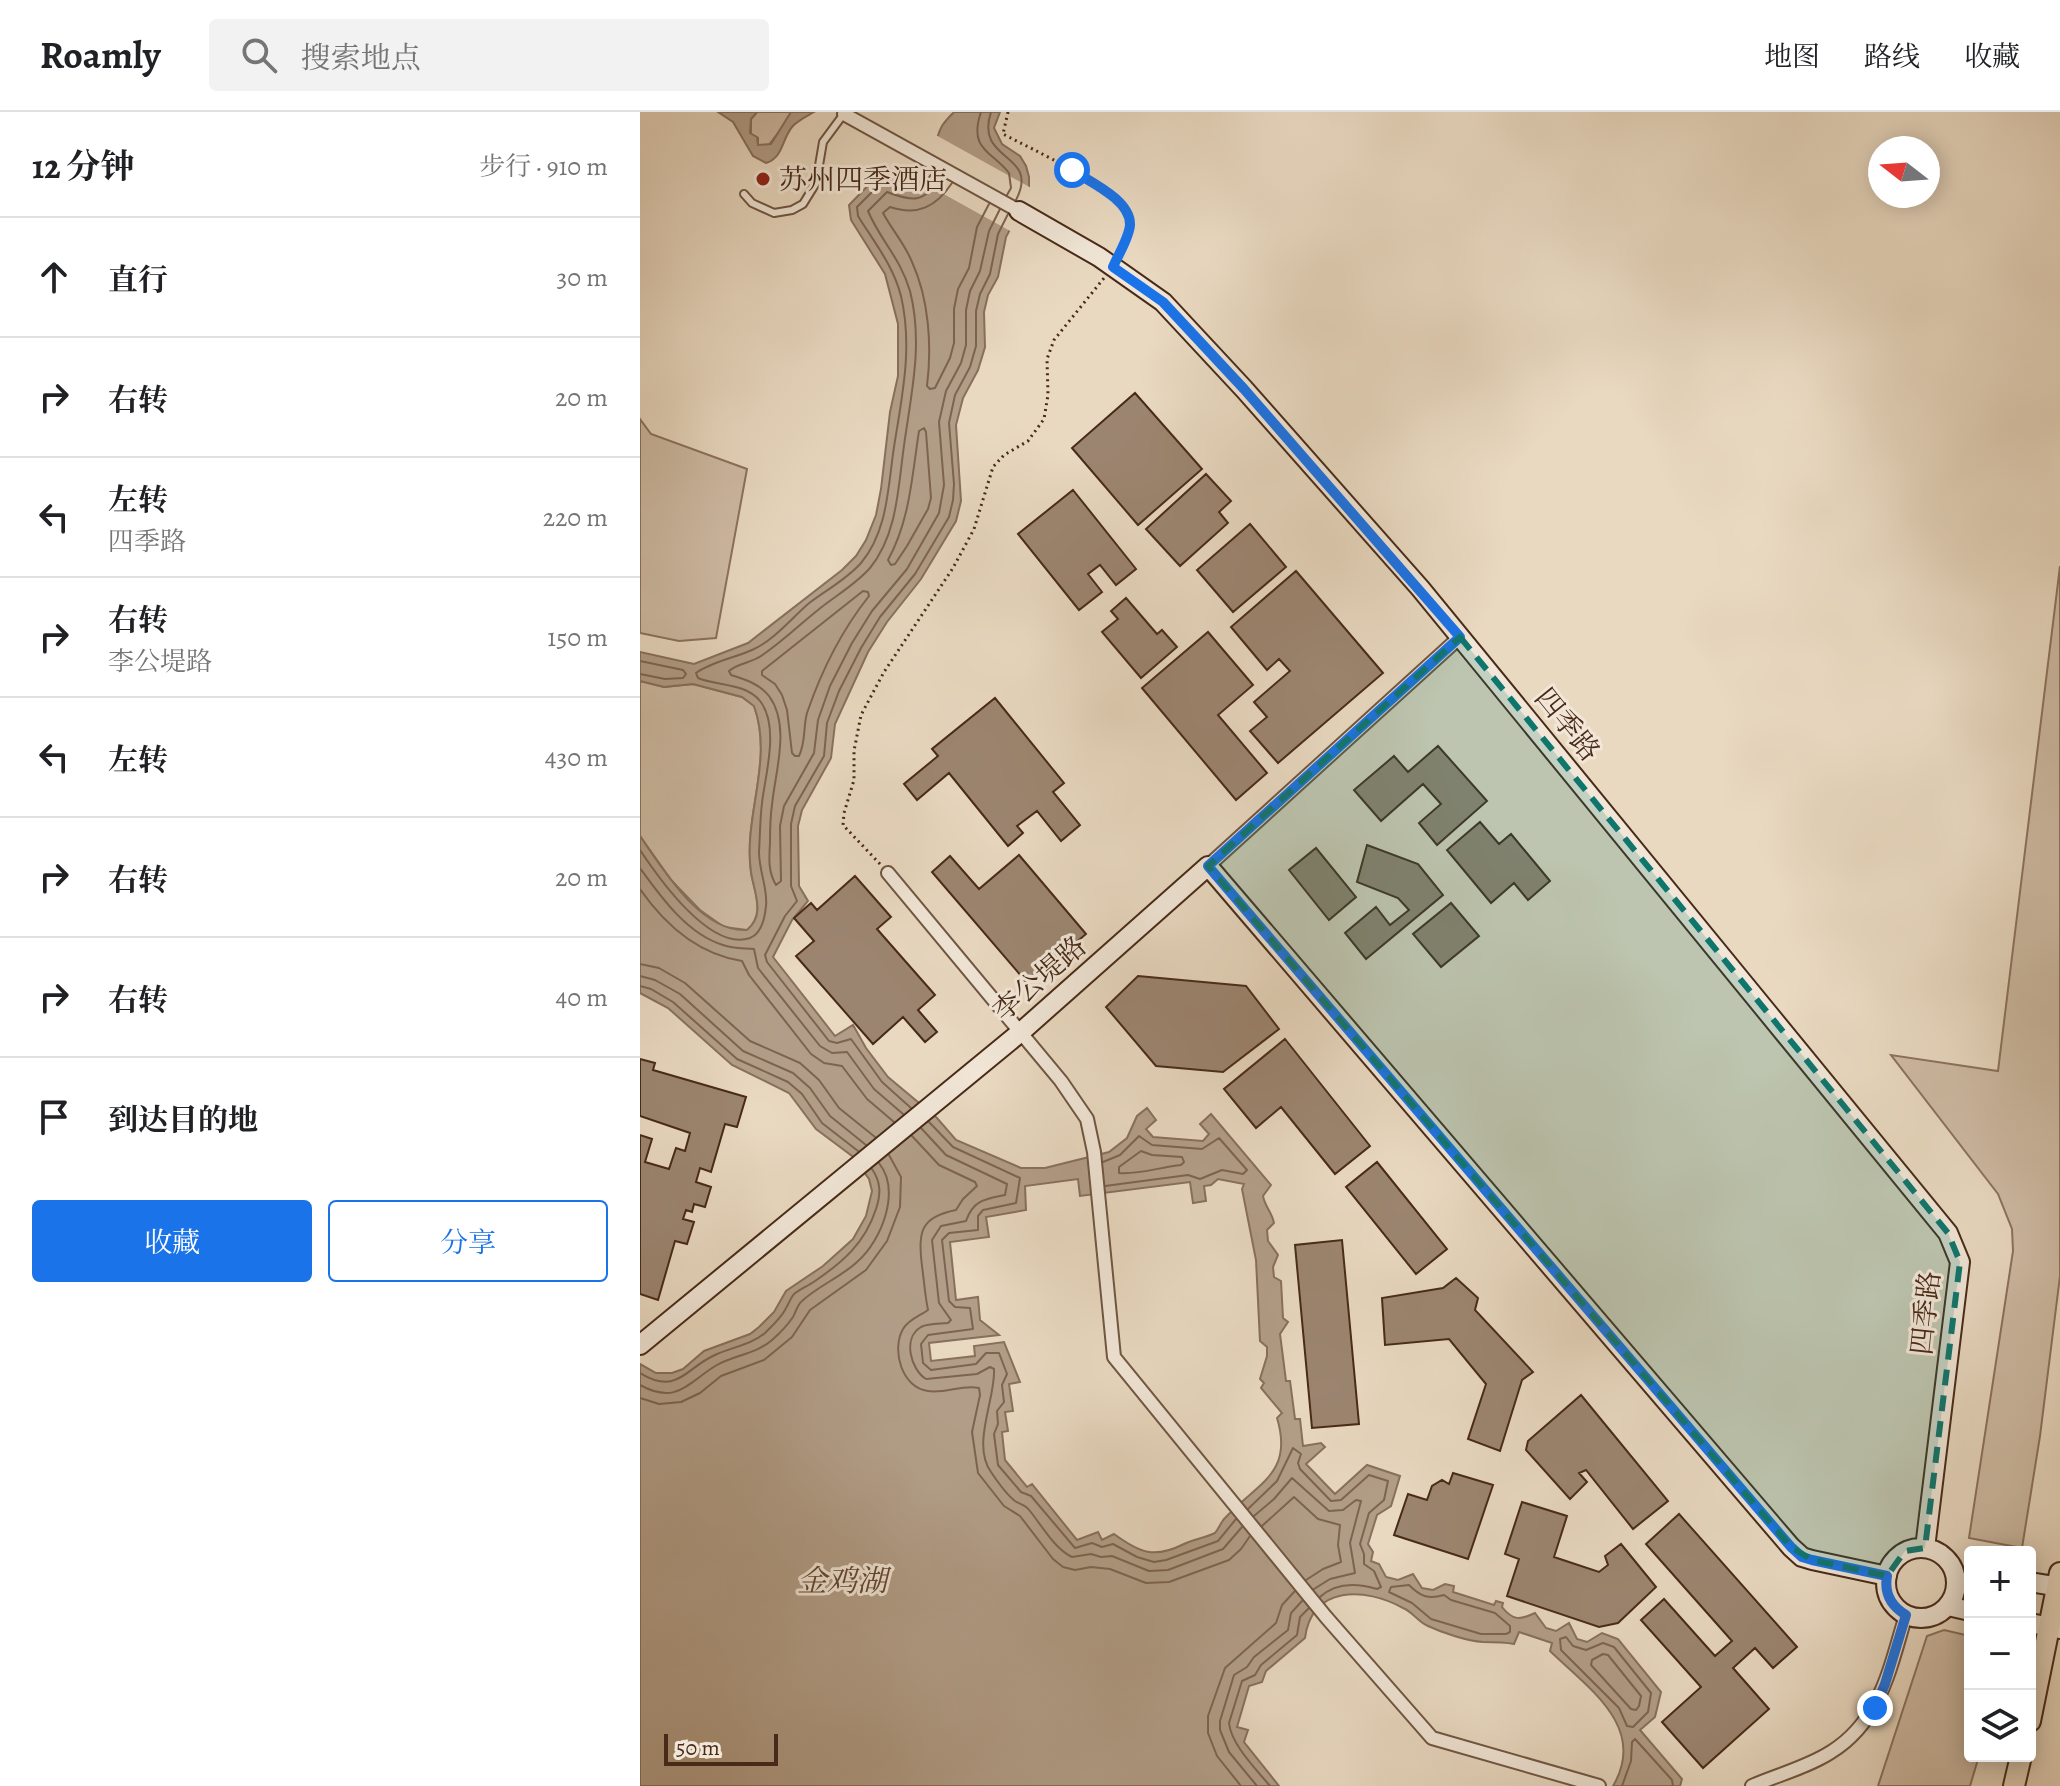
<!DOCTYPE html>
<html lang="zh">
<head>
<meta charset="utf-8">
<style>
	:root { --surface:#fff; --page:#f2f2f2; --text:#202124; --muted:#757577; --line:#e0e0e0; --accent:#1a73e8 }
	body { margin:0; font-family:Alegreya,"Noto Serif SC",serif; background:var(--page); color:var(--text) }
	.controls { position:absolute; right:24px; bottom:24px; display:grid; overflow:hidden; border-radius:8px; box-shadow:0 4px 20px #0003 }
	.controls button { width:72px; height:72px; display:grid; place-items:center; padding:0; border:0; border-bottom:2px solid var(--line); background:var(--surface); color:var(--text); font:40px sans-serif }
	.compass { position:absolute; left:1228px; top:24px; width:72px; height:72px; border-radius:50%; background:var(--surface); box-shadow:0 4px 20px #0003; rotate:287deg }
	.scale { position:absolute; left:24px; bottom:20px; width:114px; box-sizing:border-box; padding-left:8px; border:4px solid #482a18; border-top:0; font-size:22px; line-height:28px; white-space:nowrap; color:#482a18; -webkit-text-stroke:6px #f1e6d7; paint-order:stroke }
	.stop { position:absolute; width:24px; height:24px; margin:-18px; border:6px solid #1a73e8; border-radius:50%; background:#fff }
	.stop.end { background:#1a73e8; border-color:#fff; box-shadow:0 2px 8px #0008 }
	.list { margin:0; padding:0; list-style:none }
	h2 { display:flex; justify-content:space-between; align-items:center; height:104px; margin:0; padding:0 32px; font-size:34px }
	h2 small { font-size:26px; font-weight:400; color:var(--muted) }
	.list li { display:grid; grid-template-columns:52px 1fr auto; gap:24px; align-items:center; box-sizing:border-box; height:120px; padding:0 32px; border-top:2px solid var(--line) }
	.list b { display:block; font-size:30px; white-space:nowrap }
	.list p { margin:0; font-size:26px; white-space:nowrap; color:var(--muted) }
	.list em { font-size:26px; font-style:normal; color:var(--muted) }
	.actions { display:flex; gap:16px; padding:24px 32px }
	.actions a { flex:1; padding:18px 0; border:2px solid var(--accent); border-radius:8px; text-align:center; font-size:28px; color:var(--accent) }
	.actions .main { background:var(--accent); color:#fff }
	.icon { flex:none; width:44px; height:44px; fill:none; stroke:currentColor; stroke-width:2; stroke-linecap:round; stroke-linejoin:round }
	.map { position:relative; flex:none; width:1420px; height:1674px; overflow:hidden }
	header { display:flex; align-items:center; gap:48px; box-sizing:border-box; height:112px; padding:0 40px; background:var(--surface); border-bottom:2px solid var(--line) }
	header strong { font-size:38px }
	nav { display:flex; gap:44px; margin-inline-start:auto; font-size:28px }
	.search { width:560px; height:72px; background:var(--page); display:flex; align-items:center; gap:20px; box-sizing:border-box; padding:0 28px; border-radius:8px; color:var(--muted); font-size:30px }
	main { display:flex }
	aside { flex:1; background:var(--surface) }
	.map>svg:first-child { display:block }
	.green { fill:#cebba4; stroke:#8b725e; stroke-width:2 }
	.water { fill:#b29e88; stroke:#88705b; stroke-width:2; fill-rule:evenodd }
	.pier { fill:#e9d9c1 }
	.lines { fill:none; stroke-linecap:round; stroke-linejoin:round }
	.shore { stroke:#7d6450; stroke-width:2 }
	.building { fill:#9c8570; stroke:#482a18; stroke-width:2 }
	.lane-casing { stroke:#705642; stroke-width:10 }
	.street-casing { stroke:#705642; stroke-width:16 }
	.secondary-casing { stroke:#482a18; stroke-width:22 }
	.primary-casing { stroke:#482a18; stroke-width:24 }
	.path { stroke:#482a18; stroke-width:3; stroke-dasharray:2 4; stroke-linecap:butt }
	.lane { stroke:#f1e6d7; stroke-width:6 }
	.street { stroke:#f1e6d7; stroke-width:12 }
	.secondary { stroke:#f1e6d7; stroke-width:18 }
	.primary { stroke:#e9d9c1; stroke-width:20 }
	.route { stroke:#1a73e8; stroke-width:10 }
	.marked { fill:#0f766e; fill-opacity:0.2; stroke:#0f766e; stroke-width:6; stroke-dasharray:16 10; stroke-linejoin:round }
	.poi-dot { fill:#8f2418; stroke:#f1e6d7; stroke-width:3 }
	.labels { text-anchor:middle; stroke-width:6; stroke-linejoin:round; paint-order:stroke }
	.poi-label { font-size:28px; fill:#482a18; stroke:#f1e6d7; text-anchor:start }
	.street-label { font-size:28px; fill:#482a18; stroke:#f1e6d7 }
	.water-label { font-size:30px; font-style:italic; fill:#624734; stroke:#f1e6d7 }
</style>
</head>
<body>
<header>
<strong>Roamly</strong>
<div class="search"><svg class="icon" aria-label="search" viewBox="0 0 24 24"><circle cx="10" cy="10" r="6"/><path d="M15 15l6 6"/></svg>搜索地点</div>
<nav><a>地图</a><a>路线</a><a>收藏</a></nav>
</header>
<main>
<aside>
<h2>12 分钟<small>步行 · 910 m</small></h2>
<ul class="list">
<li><svg class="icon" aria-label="ahead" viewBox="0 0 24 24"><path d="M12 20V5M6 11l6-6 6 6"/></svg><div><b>直行</b></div><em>30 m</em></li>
<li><svg class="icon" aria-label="right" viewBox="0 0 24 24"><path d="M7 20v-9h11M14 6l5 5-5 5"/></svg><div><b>右转</b></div><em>20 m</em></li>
<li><svg class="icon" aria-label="left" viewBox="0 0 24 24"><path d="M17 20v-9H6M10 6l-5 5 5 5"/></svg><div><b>左转</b><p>四季路</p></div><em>220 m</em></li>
<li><svg class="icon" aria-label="right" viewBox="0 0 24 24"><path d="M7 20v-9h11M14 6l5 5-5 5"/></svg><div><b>右转</b><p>李公堤路</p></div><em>150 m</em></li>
<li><svg class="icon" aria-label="left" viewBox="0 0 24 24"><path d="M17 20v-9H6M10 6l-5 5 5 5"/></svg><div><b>左转</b></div><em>430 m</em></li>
<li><svg class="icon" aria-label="right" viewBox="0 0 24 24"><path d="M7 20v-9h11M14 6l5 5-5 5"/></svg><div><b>右转</b></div><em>20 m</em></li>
<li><svg class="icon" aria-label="right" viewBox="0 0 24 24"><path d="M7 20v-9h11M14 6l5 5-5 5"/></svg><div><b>右转</b></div><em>40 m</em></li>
<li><svg class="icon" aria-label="arrive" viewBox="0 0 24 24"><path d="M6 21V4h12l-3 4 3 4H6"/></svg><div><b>到达目的地</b></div></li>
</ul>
<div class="actions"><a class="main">收藏</a><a>分享</a></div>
</aside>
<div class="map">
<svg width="1420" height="1674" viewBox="0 0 1420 1674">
	<rect width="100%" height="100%" fill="#e9d9c1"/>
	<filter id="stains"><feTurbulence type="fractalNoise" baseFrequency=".0025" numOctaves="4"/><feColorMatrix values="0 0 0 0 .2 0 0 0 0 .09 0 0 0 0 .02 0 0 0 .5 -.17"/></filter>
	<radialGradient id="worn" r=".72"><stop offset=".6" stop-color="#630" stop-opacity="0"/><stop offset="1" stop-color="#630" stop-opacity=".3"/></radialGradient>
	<path class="green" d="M117 0H151L148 8 128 34 118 33V26L111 23V7Z
		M0 307 11 322 107 357 76 526 39 529 0 521Z
		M1420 454V1164L1400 1324 1382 1436 1329 1426 1373 1139 1372 1117 1358 1082 1251 943 1358 959Z
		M0 569 24 575 53 572 102 585 114 594C134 649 103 704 111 760 114 780 126 802 107 818L84 815 60 798 31 768 0 724Z
		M1304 1518 1330 1524V1644H1339L1330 1674H1238L1287 1524Z"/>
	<path class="water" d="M78 0H117L111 7 110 21 117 25 118 33 131 32 151 0H174C167 4 157 9 152 15 142 27 143 46 126 51L113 44 93 10Z
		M314 0H360L354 16 362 32 380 44 386 54 389 65V81L366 125 358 165 348 183 344 200 345 235 338 258 323 286 316 313 321 389 316 409 281 467 247 510 228 540 195 612 191 646 162 698 158 714 159 774 168 789 152 808 133 845 195 924 213 913 226 936 248 965 297 1006 316 1028 381 1056H405L469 1040 487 1026 497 1004 507 996 516 1008 506 1017 513 1025 563 1029 569 1022 560 1012 571 1002 631 1073 623 1084C625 1095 632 1100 634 1111L627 1118 628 1129 638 1143 633 1155 634 1165 641 1169 643 1206 648 1210 640 1222 646 1269H650L655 1307H660L663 1334 681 1331 685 1335 666 1352 695 1382 727 1353 760 1364 751 1394 737 1403 728 1432 733 1440 731 1449 739 1452 746 1465 758 1468 773 1462 782 1476 793 1478 805 1472 814 1474 813 1480 854 1493 856 1489 863 1491 862 1495C873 1509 880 1508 895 1501L906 1516 916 1519 929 1511 937 1527 947 1530 962 1521 978 1527 1021 1580 1015 1605 1000 1618 1042 1667 1040 1674H973C1008 1615 948 1576 910 1539L912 1531 879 1520 874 1532C864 1530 853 1530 843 1530 827 1529 803 1521 788 1514 778 1510 773 1500 763 1496 725 1475 672 1473 665 1526L626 1559 622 1570 609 1574 597 1615 608 1618 604 1630 639 1674H0V1252L16 1261H32L43 1257 64 1239 110 1222 119 1215 134 1200 146 1179 183 1154 213 1127 226 1104 232 1079 229 1067 212 1044 176 1017 149 981 92 953 28 896 0 881V724C23 757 61 821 107 818 126 803 114 780 111 760 103 704 134 649 114 594L102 585 53 572 24 575 0 569V540L54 552 108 531 202 458 216 444 226 428 236 403 241 377 250 300 258 264V212L245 162 211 108 209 93 245 56C254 59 258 66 267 69 288 74 294 27 302 14 305 9 310 4 314 0ZM438 1067 440 1084 550 1070 553 1091 566 1089 564 1074 571 1073 578 1067 604 1072 602 1077 616 1148 620 1229 627 1235V1244L620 1267 624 1271 621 1276 642 1301 637 1306C654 1362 617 1371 585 1406 581 1410 579 1416 575 1421 565 1426 554 1427 544 1432 514 1447 500 1441 474 1422L462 1428 458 1420 437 1428 392 1372 387 1375 365 1348 362 1320 368 1319 365 1300 373 1299 369 1272 380 1270 364 1230 334 1234 335 1244 291 1249 289 1231 359 1223 340 1208 338 1185 316 1188 310 1130 349 1125 346 1105 386 1098 385 1074Z"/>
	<path class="pier" d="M294 22 393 77 372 120 273 65 282 54Z"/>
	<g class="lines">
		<path class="shore" d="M341 0C328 38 352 39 369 61L371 76 367 83
			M351 0C334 51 401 40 376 88
			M301 65C284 91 274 90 247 80L228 99C240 128 260 145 270 179 284 234 270 286 263 341 258 380 256 424 230 456 215 473 195 484 178 498 159 513 142 530 121 544 111 551 98 551 89 559L91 563C104 567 120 572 129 584 151 614 135 660 132 693 130 706 130 718 130 731 129 746 128 760 136 773L141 769 140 714 144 694 174 641 178 608 190 574 212 531 232 499 267 457 299 401 304 373 299 310 306 279 321 251 326 233V198L330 179 340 159 349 119 360 97
			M312 71C296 95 278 104 250 95L243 101C252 118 265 132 272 150 289 187 292 234 287 274L290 277 295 276 310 246 314 231V197L318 177 329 156 337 115 349 92
			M284 316 286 320 291 386 288 397 267 434 255 452 251 453 248 448C270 408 272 364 279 319Z
			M223 479 228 480 229 484C202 518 181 560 167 601 163 615 166 630 159 644H155L152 641 147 598 142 583 135 572 122 563V559Z
			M0 549 43 558 46 562 43 566 25 567 0 562
			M0 738C18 765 70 840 110 826 122 821 125 805 126 794 128 777 119 759 119 740 120 724 120 707 122 691 125 664 140 614 120 589 106 571 77 574 58 566L56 561C71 550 94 546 112 538 133 529 151 507 168 492 186 478 206 468 221 451 248 419 248 374 254 335 262 284 273 236 261 184 253 153 234 130 218 104L217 95 245 67C268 77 275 86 293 60
			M0 756C21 785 47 822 83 833 93 837 104 836 114 837L118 856 180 934 192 941 207 940 234 977 263 1002
			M0 777C25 813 58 842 102 849L109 863 171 942 184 951 202 954 227 987 254 1010
			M0 852 19 856 45 871 110 929 160 951 179 968 199 996 235 1025
			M0 864 15 868 40 882 103 939 153 961 170 976 190 1004 226 1033
			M0 874 11 877 33 890 97 947 148 970 162 982 182 1011 218 1039
			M271 996 242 970 211 927 197 931 189 929 127 850 125 843 145 804 157 789 151 774V712L155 694 184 644 187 611 199 579 221 536 240 505 275 462 309 405 313 388 314 372 309 311 315 283 330 255 336 234V199L340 182 350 162 358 122 368 102
			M289 1010 313 1035 380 1066 376 1091 343 1098 338 1104V1118L309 1121 302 1128 309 1189 315 1195 330 1196 333 1217 288 1223 281 1232 283 1251 291 1258 336 1252 346 1241H359L367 1262 362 1273 364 1290 357 1299 358 1312 354 1322 358 1353 381 1380 391 1384 435 1436 452 1431 462 1435 473 1432 497 1445 514 1450 526 1448 578 1429 596 1407
			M281 1016 306 1043 367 1072 365 1083C345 1087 333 1088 326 1109L301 1114 292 1128 299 1191 311 1208 308 1211C300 1212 289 1211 281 1215 262 1226 271 1258 286 1267L337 1262 350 1255 354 1257C356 1286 331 1332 351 1360 357 1369 366 1382 375 1389 381 1393 386 1393 390 1399 402 1414 415 1437 432 1445L451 1442 461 1445 472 1444 509 1459 528 1458 583 1437 602 1415
			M272 1024 299 1053 335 1070 337 1074 323 1087 316 1098C280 1105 278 1120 282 1154 284 1168 285 1184 288 1198 280 1204 269 1207 263 1217 251 1238 262 1276 288 1279 305 1282 323 1272 339 1276L340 1283 332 1320 338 1361 364 1394 380 1404 413 1447 423 1455 435 1458 451 1455 470 1457 506 1471 529 1470 589 1448 601 1437 610 1424
			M501 1039 512 1043 542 1045 544 1050 541 1053C521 1055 497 1063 479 1061V1055Z
			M463 1050 480 1043 499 1024 512 1033 562 1037 579 1026 607 1058 603 1062 582 1058 560 1067 548 1063 465 1074
			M0 1261C38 1284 45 1256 75 1243 92 1235 111 1233 125 1221 132 1214 140 1207 145 1198 148 1193 150 1187 154 1182 160 1177 168 1174 175 1169 203 1150 225 1131 236 1097 241 1082 241 1070 232 1057
			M0 1273C38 1294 49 1269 77 1253 95 1243 116 1242 132 1228 140 1221 147 1214 153 1205 156 1200 157 1193 162 1189 178 1174 201 1165 217 1150 242 1128 261 1079 239 1051
			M0 1286 19 1292 41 1290 60 1281 81 1264 124 1248 152 1225 170 1198 226 1158 247 1129 260 1095 261 1065 249 1043
			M608 1397 637 1369 653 1336 661 1342 658 1351 660 1357 691 1389 701 1388 729 1363 748 1369 744 1388 729 1401 720 1432 724 1442V1452L734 1459 741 1475 737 1477C717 1471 696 1470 680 1485
			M614 1404 634 1387 652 1366 689 1399 703 1398 716 1388 721 1389 710 1431 715 1461 690 1467 674 1477
			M622 1414 654 1385 678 1407 700 1413 698 1433 701 1450 683 1457 666 1468
			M769 1473C780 1484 788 1488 804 1483L811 1488 855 1501 870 1514V1520L866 1522H841L791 1507 772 1491 749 1480 751 1475Z
			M926 1525 933 1534 946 1538 963 1531 974 1535 1011 1581 1008 1600 993 1615 987 1614 979 1596 921 1538 920 1527Z
			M963 1542 968 1543 1001 1584 999 1594 996 1598 991 1597 951 1553 952 1548Z
			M601 1674 577 1644 568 1621V1604L585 1556 636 1511 642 1493 655 1479
			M617 1674 589 1640 580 1618V1609L594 1563 607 1555 614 1545 648 1518 651 1501 662 1489
			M630 1674C615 1656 591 1632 589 1611L602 1569 615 1563 621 1553 657 1523 660 1505 669 1496
			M982 1674 991 1649 992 1630 995 1627 1032 1668 1033 1674"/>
	</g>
	<path class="building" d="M495 281 562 357 498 413 432 336Z
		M566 362 591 389 579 400 588 411 540 454 506 417Z
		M433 378 496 457 476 473 460 453 448 462 462 480 439 498 378 422Z
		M610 412 646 455 593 500 557 458Z
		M656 459 743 561 638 651 610 619 627 605 614 590 650 559 639 547 627 558 591 515Z
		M486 486 517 522 522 518 537 535 501 566 462 520 478 507 471 499Z
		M568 520 613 573 578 603 627 661 596 688 502 576Z
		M355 586 424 671 413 680 440 713 421 729 397 699 377 714 383 721 368 734 309 661 277 688 264 672 298 644 292 637Z
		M798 634 847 689 797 733 779 711 801 692 783 672 741 709 714 678 754 644 768 660Z
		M840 710 859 732 871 722 910 769 888 788 874 771 851 791 807 738Z
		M727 733 778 752 803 783 726 847 705 821 736 795 750 813 769 798 758 786 717 770Z
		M676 736 716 785 689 808 649 758Z
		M379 743 446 822 388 872 292 760 310 744 339 777Z
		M215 764 251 805 237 817 295 883 278 898 297 920 285 930 263 905 233 932 156 844 174 829 154 806 171 791 177 798Z
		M811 791 839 824 801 855 773 822Z
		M498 864 606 874 639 917 583 960 516 954 466 895Z
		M645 927 730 1034 695 1062 641 995 616 1016 584 977Z
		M0 947 15 951 13 958 106 985 97 1015 85 1012 71 1060 60 1056 56 1070 71 1075 65 1095 54 1092 52 1100 46 1098 43 1107 54 1110 47 1132 35 1129 18 1188 0 1182V1023L12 1027 5 1050 29 1057 36 1036 45 1039 50 1021 0 1004Z
		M737 1050 807 1137 776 1162 706 1075Z
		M702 1128 719 1312 672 1316 655 1133Z
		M816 1166 838 1186 835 1198 893 1260 882 1268 860 1339 828 1327 846 1272 809 1227 745 1233 742 1186 803 1176Z
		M941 1283 1028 1389 993 1417 946 1358 939 1361 947 1370 930 1387 886 1338 888 1329Z
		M813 1361 853 1373 828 1447 754 1423 768 1382 787 1388 792 1374 802 1368 809 1372Z
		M882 1390 927 1404 914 1445 959 1460 968 1453 965 1444 981 1432 1016 1475 978 1511 959 1515 867 1484 879 1447 865 1442Z
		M1039 1402 1157 1535 1133 1556 1115 1536 1093 1556 1129 1597 1063 1656 1022 1610 1061 1575 1001 1508 1024 1487 1075 1544 1092 1529 1006 1432Z"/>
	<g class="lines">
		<defs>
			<path id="lane" d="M104 82 112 91 134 101 152 98 163 92 176 71 183 30 203 3"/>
			<path id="street" d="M204 2 379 99
				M568 754 820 525
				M248 761 421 969 447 1007 454 1040 474 1245 686 1505 792 1626 959 1674
				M1112 1674C1137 1663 1168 1655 1191 1640 1241 1609 1250 1555 1266 1503"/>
			<path id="secondary" d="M379 99 459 145 523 190 604 277 780 476 1308 1121 1320 1150 1285 1436
				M0 1233 382 919 568 754 1151 1435 1162 1445 1172 1448 1247 1464
				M1246 1471a35 35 0 1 1 70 0a35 35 0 1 1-70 0Z
				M1390 1470 1420 1475
				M1308 1494 1330 1499
				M1390 1511 1420 1517"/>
			<path id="primary" d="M1390 1609 1420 1461
				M1374 1674 1381 1644"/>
		</defs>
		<use href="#lane" class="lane-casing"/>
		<use href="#street" class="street-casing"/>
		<use href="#secondary" class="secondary-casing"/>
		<use href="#primary" class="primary-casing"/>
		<path class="path" d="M368 0 363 22C391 37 478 76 488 104 493 116 485 128 480 139
			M240 752 203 713 204 701 214 668V639L221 603 244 560 313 456 334 417 353 355 364 343 388 329 404 307 408 283 407 247 414 228 464 166"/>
		<use href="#lane" class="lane"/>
		<use href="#street" class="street"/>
		<use href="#secondary" class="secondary"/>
		<use href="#primary" class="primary"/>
	</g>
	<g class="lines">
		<path class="route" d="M432 58C450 70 491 88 490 113 489 126 478 143 473 155L523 190 604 277 820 525 568 754 1151 1435 1162 1445 1172 1448 1247 1464C1244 1481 1251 1494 1266 1503L1245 1572 1235 1596"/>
	</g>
	<path class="marked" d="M820 525 1308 1121 1320 1150 1285 1436 1265 1439 1247 1464 1172 1448 1151 1435 568 754Z"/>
	<circle class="poi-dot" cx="123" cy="67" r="8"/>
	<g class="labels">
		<g class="poi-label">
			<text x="139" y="77">苏州四季酒店</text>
		</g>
		<g class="street-label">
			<text transform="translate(928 612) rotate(51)" y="10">四季路</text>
			<text transform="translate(399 866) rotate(-41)" y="10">李公堤路</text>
			<text transform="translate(1285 1201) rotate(-84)" y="10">四季路</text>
		</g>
		<g class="water-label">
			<text x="202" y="1479">金鸡湖</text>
		</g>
	</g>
	<rect width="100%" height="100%" filter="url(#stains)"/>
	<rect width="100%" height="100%" fill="url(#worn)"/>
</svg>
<div class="controls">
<button>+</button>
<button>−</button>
<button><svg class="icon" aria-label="layers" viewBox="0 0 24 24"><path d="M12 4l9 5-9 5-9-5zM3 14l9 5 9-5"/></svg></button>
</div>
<svg class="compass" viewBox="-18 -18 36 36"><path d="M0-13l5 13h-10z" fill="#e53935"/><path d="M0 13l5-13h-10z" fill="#757577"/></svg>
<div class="scale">50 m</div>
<div class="stop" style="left:432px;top:58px"></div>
<div class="stop end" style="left:1235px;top:1596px"></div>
</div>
</main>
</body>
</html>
